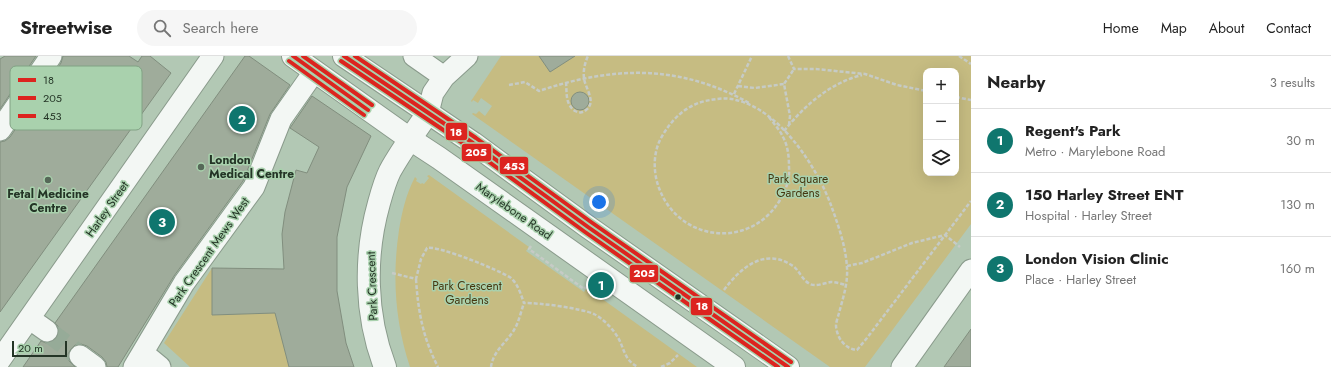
<!DOCTYPE html>
<html lang="en">
<head>
<meta charset="utf-8">
<style>
	:root { --surface:#fff; --page:#f6f6f6; --text:#222; --muted:#767676; --line:#e0e0e0; --accent:#0f766e }
	body { margin:0; font-family:Jost,sans-serif; background:var(--page); color:var(--text) }
	.controls { position:absolute; right:12px; top:12px; display:grid; overflow:hidden; border-radius:8px; box-shadow:0 4px 16px #0002 }
	.controls button { width:36px; height:36px; display:grid; place-items:center; padding:0; border:0; border-bottom:1px solid var(--line); background:var(--surface); color:var(--text); font:20px sans-serif }
	.scale { position:absolute; left:12px; bottom:10px; width:55px; box-sizing:border-box; padding-left:4px; border:2px solid #243526; border-top:0; font-size:11px; line-height:14px; white-space:nowrap; color:#243526; -webkit-text-stroke:3px #a9d1ad; paint-order:stroke }
	.you { position:absolute; left:599px; top:146px; width:14px; height:14px; margin:-10px; border:3px solid #fff; border-radius:50%; background:#1a73e8; box-shadow:0 0 0 6px #1a73e833 }
	.badge { display:grid; place-items:center; width:26px; height:26px; border-radius:50%; background:var(--accent); color:#fff; font-size:13px; font-weight:700 }
	.pin { position:absolute; translate:-50% -50%; border:2px solid #fff; box-shadow:0 1px 4px #0006 }
	.list { margin:0; padding:0; list-style:none }
	h2 { display:flex; justify-content:space-between; align-items:center; height:52px; margin:0; padding:0 16px; font-size:17px }
	h2 small { font-size:13px; font-weight:400; color:var(--muted) }
	.list li { display:grid; grid-template-columns:26px 1fr auto; gap:12px; align-items:center; box-sizing:border-box; height:64px; padding:0 16px; border-top:1px solid var(--line) }
	.list b { display:block; font-size:15px; white-space:nowrap }
	.list p { margin:0; font-size:13px; white-space:nowrap; color:var(--muted) }
	.list em { font-size:13px; font-style:normal; color:var(--muted) }
	.icon { flex:none; width:22px; height:22px; fill:none; stroke:currentColor; stroke-width:2; stroke-linecap:round; stroke-linejoin:round }
	.map { position:relative; flex:none; width:971px; height:311px; overflow:hidden }
	header { display:flex; align-items:center; gap:24px; box-sizing:border-box; height:56px; padding:0 20px; background:var(--surface); border-bottom:1px solid var(--line) }
	header strong { font-size:19px }
	nav { display:flex; gap:22px; margin-inline-start:auto; font-size:14px }
	.search { width:280px; height:36px; background:var(--page); display:flex; align-items:center; gap:10px; box-sizing:border-box; padding:0 14px; border-radius:22px; color:var(--muted); font-size:15px }
	main { display:flex }
	aside { flex:1; background:var(--surface) }
	.map>svg:first-child { display:block }
	.green { fill:#c6bc82; fill-rule:evenodd }
	.building { fill:#9fac9b; stroke:#818e7e }
	.lines { fill:none; stroke-linecap:round; stroke-linejoin:round }
	.minor-tunnel { stroke:#96ab98; stroke-width:21; stroke-dasharray:21 10; stroke-linecap:butt }
	.minor-casing { stroke:#8a9b8c; stroke-width:23 }
	.major-casing { stroke:#8a9b8c; stroke-width:24 }
	.highway-casing { stroke:#8a9b8c; stroke-width:24 }
	.path { stroke:#c6cbc6; stroke-width:2.5; stroke-dasharray:4 2; stroke-linecap:butt }
	.minor { stroke:#f3f7f4; stroke-width:21 }
	.major { stroke:#f3f7f4; stroke-width:22 }
	.highway { stroke:#f3f7f4; stroke-width:22 }
	.bus-1-casing { stroke:#a9d1ad; stroke-width:7 }
	.bus-2-casing { stroke:#a9d1ad; stroke-width:7 }
	.bus-3-casing { stroke:#a9d1ad; stroke-width:7 }
	.bus-1 { stroke:#dc241f; stroke-width:4 }
	.bus-2 { stroke:#dc241f; stroke-width:4 }
	.bus-3 { stroke:#dc241f; stroke-width:4 }
	.poi-dot { fill:#566858; stroke:#a9d1ad; stroke-width:1.5 }
	.bus-dot { fill:#243526; stroke:#a9d1ad; stroke-width:1.5 }
	.labels { text-anchor:middle; stroke-width:3; stroke-linejoin:round; paint-order:stroke }
	.poi-label { font-size:12px; font-weight:bold; fill:#243526; stroke:#a9d1ad; text-anchor:start }
	.park-label { font-size:12px; fill:#473811; stroke:#a9d1ad }
	.street-label { font-size:12px; fill:#243526; stroke:#a9d1ad }
	.key { fill:#a9d1ad; stroke:#81a284; stroke-width:1 }
	.key-label { font-size:11px; fill:#243526 }
	.line-badge { stroke:#a9d1ad; stroke-width:1.5 }
	.badge-label { font-size:11px; text-anchor:middle; font-weight:bold; fill:#fff }
</style>
</head>
<body>
<header>
<strong>Streetwise</strong>
<div class="search"><svg class="icon" aria-label="search" viewBox="0 0 24 24"><circle cx="10" cy="10" r="6"/><path d="M15 15l6 6"/></svg>Search here</div>
<nav><a>Home</a><a>Map</a><a>About</a><a>Contact</a></nav>
</header>
<main>
<div class="map">
<svg width="971" height="311" viewBox="0 0 971 311">
	<rect width="100%" height="100%" fill="#b2c8b4"/>
	<path class="green" d="M501 0H971V168L865 311H830L472 58 473 57 476 58 479 55 485 60 492 50 481 42 478 47 473 44 472 46 471 45ZM926 15H956V117H926Z
		M429 119 529 191 526 195 584 236 587 232 697 311H410C395 266 392 221 399 174 402 156 406 138 415 121L417 123 416 125 421 128 422 127 424 128 429 122 427 120Z
		M212 212V259L290 256 280 273 289 311H190L164 287Z"/>
	<path class="building" d="M5 0H36L0 53V3Z
		M63 0H129L138 6 142 0H150L171 17 0 256V86L5 85 10 81 61 7Z
		M245 0H249L290 29 270 58 243 125 174 220 118 311H107L106 306 102 301 87 290 81 288 75 289 71 293 68 298 69 305 75 311H23L41 285 46 287 52 286 57 282 59 276 58 270 55 267Z
		M539 0H575L550 16Z
		M571 45a9 9 0 1 1 18 0a9 9 0 1 1-18 0Z
		M312 40 371 80 347 131 337 181V235L346 287 354 311H289L275 257 212 259V212L284 213 282 178 285 156 296 114 307 117 319 91 290 72Z
		M971 273V311H944Z"/>
	<g class="lines">
		<path class="minor-tunnel" d="M47 275 80 300"/>
		<defs>
			<path id="minor" d="M414 0 444 21
				M428 57 433 37 444 21 467 0
				M0 74 51 0
				M30 263 47 275
				M143 297 160 311
				M80 300 95 311
				M0 304 213 0
				M134 311 184 227 254 131 281 63 314 16
				M902 311 971 214"/>
			<path id="major" d="M385 311C365 259 364 200 379 147 382 136 385 125 390 115 401 95 415 76 428 57"/>
			<path id="highway" d="M293 0 410 83 439 102 734 311
				M344 0 473 87 588 171 788 311"/>
		</defs>
		<use href="#minor" class="minor-casing"/>
		<use href="#major" class="major-casing"/>
		<use href="#highway" class="highway-casing"/>
		<path class="path" d="M788 0 794 13H816L865 18 897 29 926 35
			M959 0 971 8
			M566 26C567 37 565 48 575 55 579 57 583 57 586 54 597 46 585 32 584 22 583 15 585 6 588 0
			M509 29 525 26 539 35C613 10 679 8 749 47
			M738 30 755 32 784 28
			M734 38 752 0
			M956 41 971 44
			M769 61C774 68 780 74 783 81 788 90 789 101 789 111 790 123 786 134 780 144 750 194 679 186 659 132 653 116 653 97 661 82 671 64 685 50 705 45 715 43 726 41 736 44 780 54 818 112 832 152 839 171 846 192 847 212 848 227 843 242 839 257 838 261 836 266 836 270 837 282 845 293 857 294L867 282 971 145
			M789 69 790 60 784 28 794 13
			M784 75C805 49 830 27 862 19
			M531 190 529 193 584 233 586 231
			M847 210 862 207 912 187 945 179 960 191
			M392 217 416 223 421 203 427 192C438 189 501 215 511 222 518 228 521 239 524 247 541 247 580 252 594 258 602 262 610 270 615 277 625 290 622 303 638 311
			M416 223C418 255 423 282 438 311
			M724 234C741 211 765 191 793 210 800 215 802 224 810 228 816 231 824 227 831 226 836 226 841 228 846 229
			M491 311C493 295 506 287 514 274 519 266 521 255 524 247
			M661 311 670 307 678 299"/>
		<use href="#minor" class="minor"/>
		<use href="#major" class="major"/>
		<use href="#highway" class="highway"/>
		<defs>
			<path id="bus-1" d="M293 0 368 54
				M344 0 473 87 588 171 788 311"/>
			<path id="bus-2" d="M289 5 364 59
				M341 5 470 92 585 176 778 311"/>
			<path id="bus-3" d="M303 0 372 49
				M355 0 476 82 591 166 791 306"/>
		</defs>
		<use href="#bus-1" class="bus-1-casing"/>
		<use href="#bus-2" class="bus-2-casing"/>
		<use href="#bus-3" class="bus-3-casing"/>
		<use href="#bus-1" class="bus-1"/>
		<use href="#bus-2" class="bus-2"/>
		<use href="#bus-3" class="bus-3"/>
	</g>
	<g class="poi-dot">
		<circle cx="201" cy="111" r="4"/>
		<circle cx="48" cy="124" r="4"/>
	</g>
	<circle class="bus-dot" cx="678" cy="241" r="3.5"/>
	<g class="labels">
		<g class="poi-label">
			<text x="209" y="108">London<tspan x="209" dy="14">Medical Centre</tspan></text>
			<text x="48" y="142" text-anchor="middle">Fetal Medicine<tspan x="48" dy="14">Centre</tspan></text>
		</g>
		<g class="park-label">
			<text x="798" y="127">Park Square<tspan x="798" dy="14">Gardens</tspan></text>
			<text x="467" y="234">Park Crescent<tspan x="467" dy="14">Gardens</tspan></text>
		</g>
		<g class="street-label">
			<text transform="translate(107 153) rotate(-55)" y="4">Harley Street</text>
			<text transform="translate(514 155) rotate(35)" y="4">Marylebone Road</text>
			<text transform="translate(209 196) rotate(-55)" y="4">Park Crescent Mews West</text>
			<text transform="translate(372 230) rotate(-92)" y="4">Park Crescent</text>
		</g>
	</g>
	<rect x="10" y="10" width="132" height="64" rx="6" class="key"/>
	<rect x="18" y="22" width="18" height="4" fill="#dc241f"/>
	<rect x="18" y="40" width="18" height="4" fill="#dc241f"/>
	<rect x="18" y="58" width="18" height="4" fill="#dc241f"/>
	<g class="key-label">
		<text x="43" y="28">18</text>
		<text x="43" y="46">205</text>
		<text x="43" y="64">453</text>
	</g>
	<g class="line-badge">
		<rect x="445" y="66" width="23" height="19" rx="4" fill="#dc241f"/>
		<rect x="461" y="87" width="31" height="19" rx="4" fill="#dc241f"/>
		<rect x="499" y="100" width="30" height="19" rx="4" fill="#dc241f"/>
		<rect x="629" y="208" width="30" height="19" rx="4" fill="#dc241f"/>
		<rect x="690" y="241" width="23" height="19" rx="4" fill="#dc241f"/>
	</g>
	<g class="badge-label">
		<text x="456" y="80">18</text>
		<text x="476" y="100">205</text>
		<text x="514" y="114">453</text>
		<text x="644" y="221">205</text>
		<text x="702" y="254">18</text>
	</g>
</svg>
<div class="controls">
<button>+</button>
<button>−</button>
<button><svg class="icon" aria-label="layers" viewBox="0 0 24 24"><path d="M12 4l9 5-9 5-9-5zM3 14l9 5 9-5"/></svg></button>
</div>
<div class="scale">20 m</div>
<div class="you"></div>
<div class="pin badge" style="left:601px;top:229px">1</div>
<div class="pin badge" style="left:242px;top:63px">2</div>
<div class="pin badge" style="left:162px;top:166px">3</div>
</div>
<aside>
<h2>Nearby<small>3 results</small></h2>
<ul class="list">
<li><span class="badge">1</span><div><b>Regent's Park</b><p>Metro · Marylebone Road</p></div><em>30 m</em></li>
<li><span class="badge">2</span><div><b>150 Harley Street ENT</b><p>Hospital · Harley Street</p></div><em>130 m</em></li>
<li><span class="badge">3</span><div><b>London Vision Clinic</b><p>Place · Harley Street</p></div><em>160 m</em></li>
</ul>
</aside>
</main>
</body>
</html>
